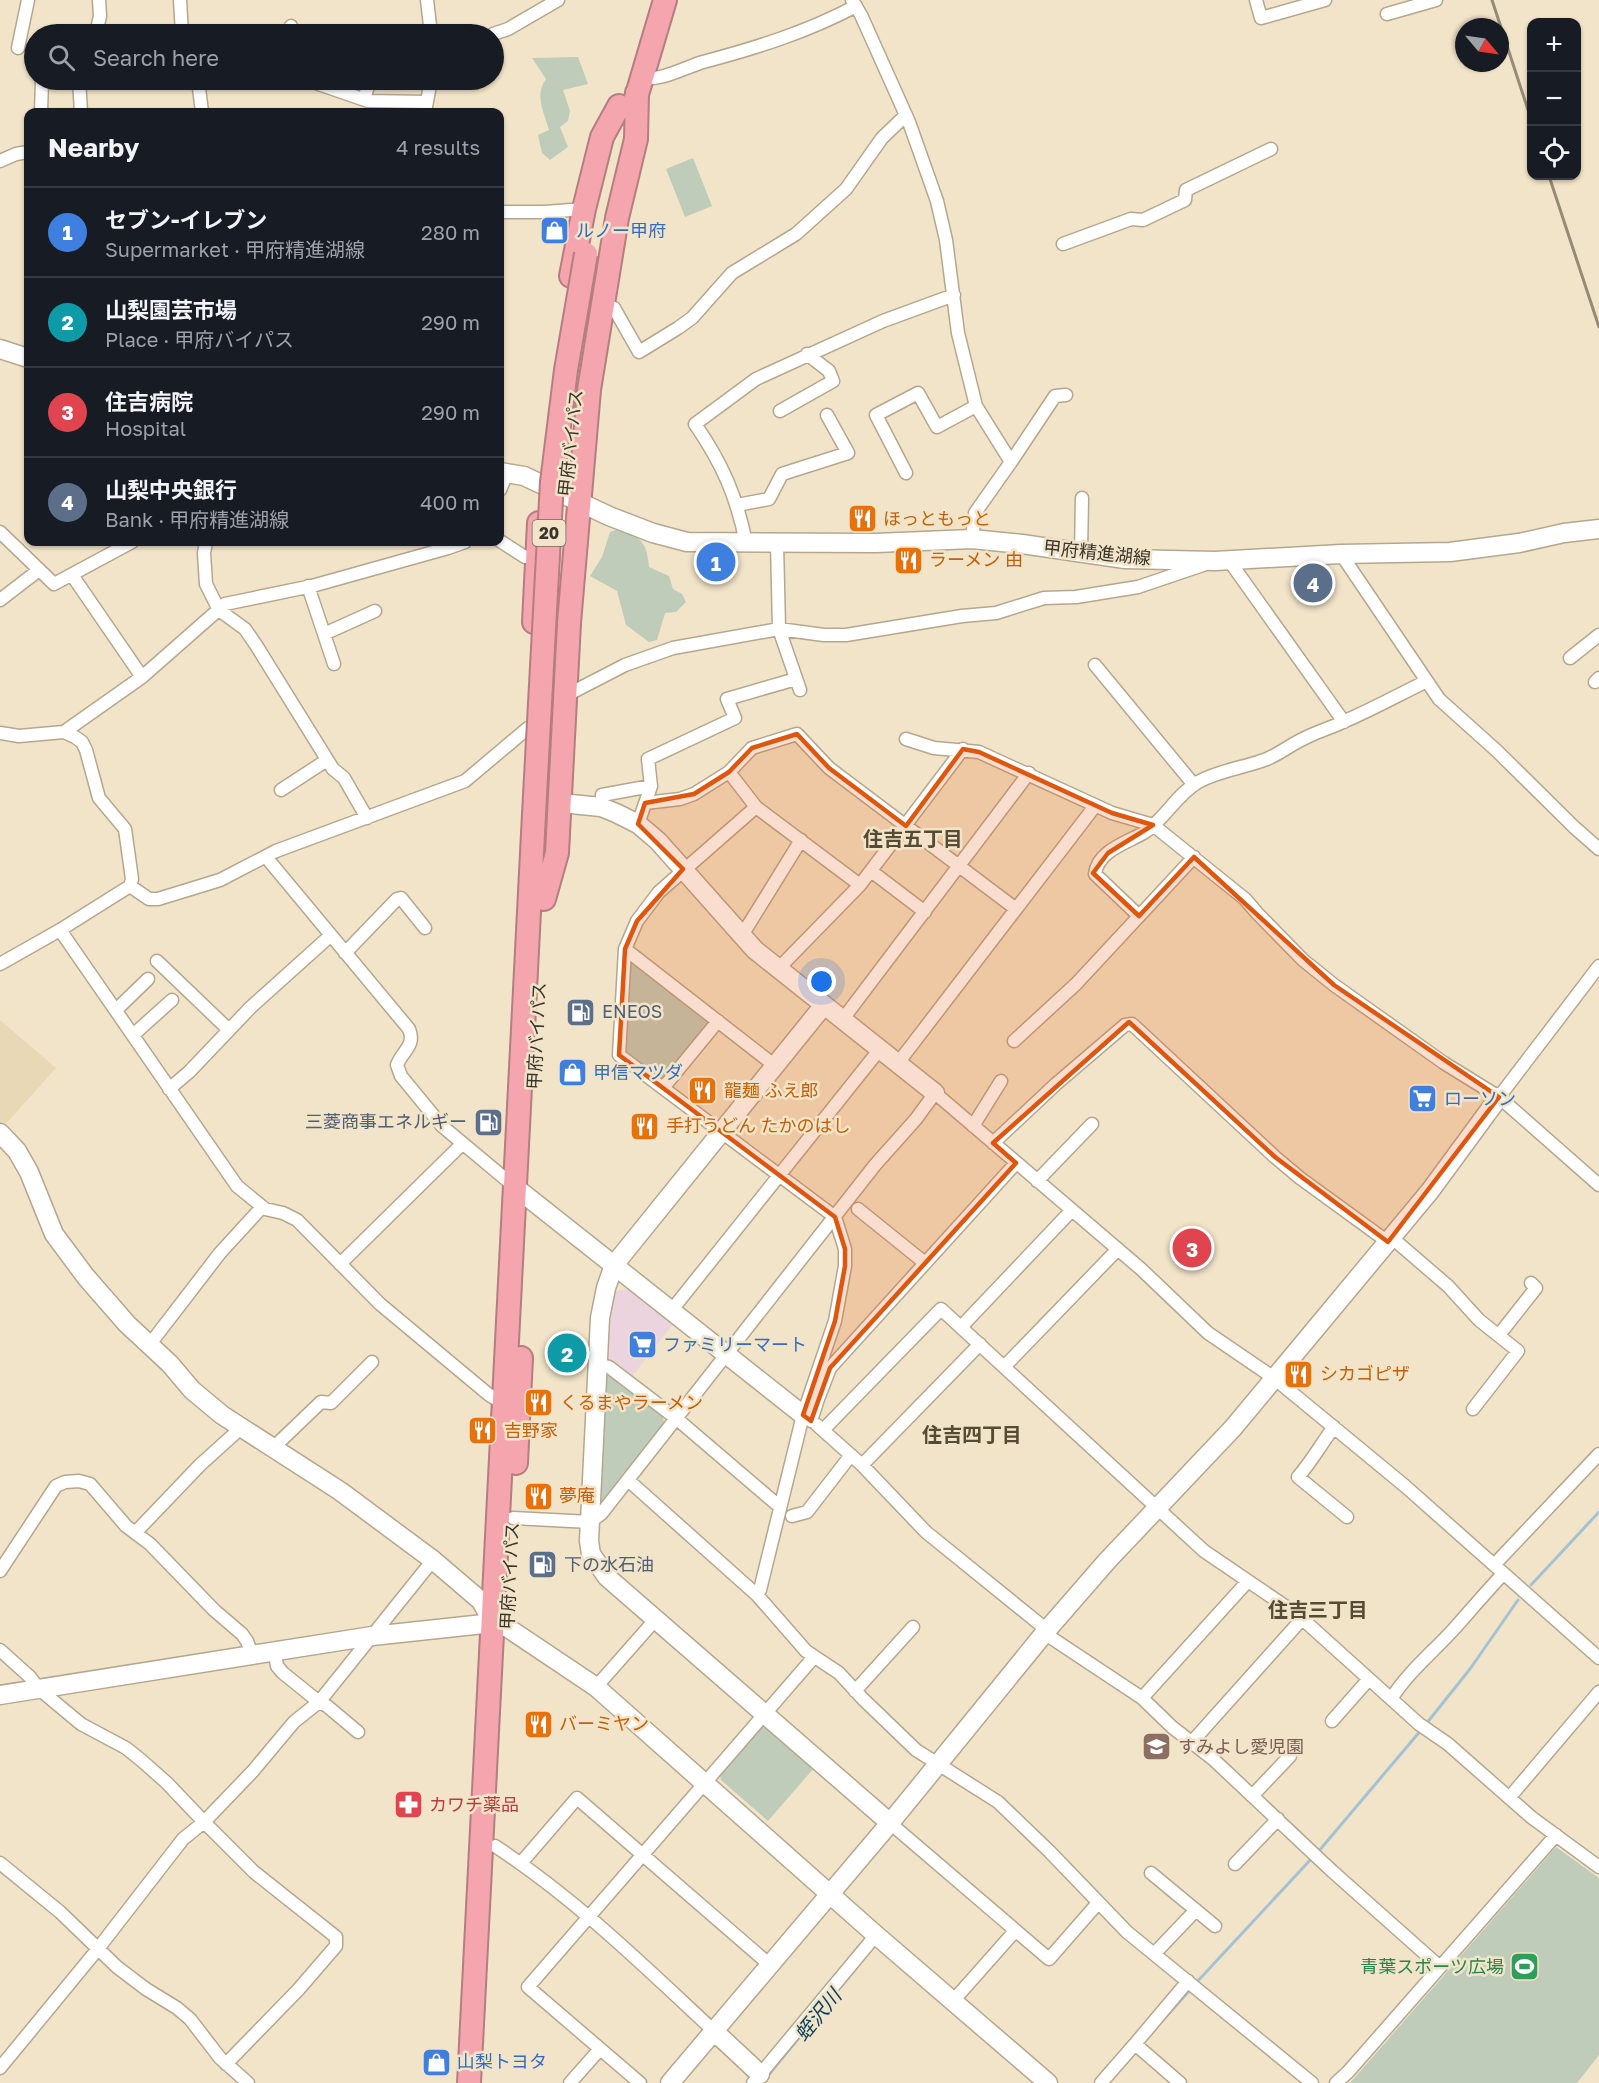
<!DOCTYPE html>
<html lang="en">
<head>
<meta charset="utf-8">
<style>
	:root { --surface:#171b24; --page:#242831; --text:#f1f3f6; --muted:#9ea1a6; --line:#363941; --accent:#c93941 }
	body { margin:0; font-family:"Golos Text","Noto Sans JP",sans-serif; background:var(--page); color:var(--text) }
	.controls { position:absolute; right:18px; top:18px; display:grid; overflow:hidden; border-radius:12px; box-shadow:0 2px 4px #0004 }
	.controls button { width:54px; height:54px; display:grid; place-items:center; padding:0; border:0; border-bottom:2px solid var(--line); background:var(--surface); color:var(--text); font:30px sans-serif }
	.compass { position:absolute; left:1455px; top:18px; width:54px; height:54px; border-radius:50%; background:var(--surface); box-shadow:0 2px 4px #0004; rotate:119deg }
	.you { position:absolute; left:822px; top:982px; width:21px; height:21px; margin:-15px; border:4px solid #fff; border-radius:50%; background:#1a73e8; box-shadow:0 0 0 9px #1a73e833 }
	.badge { display:grid; place-items:center; width:39px; height:39px; border-radius:50%; background:var(--accent); color:#fff; font-size:20px; font-weight:700 }
	.pin { position:absolute; translate:-50% -50%; border:3px solid #fff; box-shadow:0 2px 6px #0006 }
	.list { margin:0; padding:0; list-style:none }
	h2 { display:flex; justify-content:space-between; align-items:center; height:78px; margin:0; padding:0 24px; font-size:26px }
	h2 small { font-size:20px; font-weight:400; color:var(--muted) }
	.list li { display:grid; grid-template-columns:39px 1fr auto; gap:18px; align-items:center; box-sizing:border-box; height:90px; padding:0 24px; border-top:2px solid var(--line) }
	.list b { display:block; font-size:22px; white-space:nowrap }
	.list p { margin:0; font-size:20px; white-space:nowrap; color:var(--muted) }
	.list em { font-size:20px; font-style:normal; color:var(--muted) }
	.icon { flex:none; width:33px; height:33px; fill:none; stroke:currentColor; stroke-width:2; stroke-linecap:round; stroke-linejoin:round }
	.map { position:relative; flex:none; width:1599px; height:2083px; overflow:hidden }
	.search { position:absolute; background:var(--surface); box-shadow:0 2px 4px #0004; left:24px; top:24px; width:480px; height:66px; display:flex; align-items:center; gap:15px; box-sizing:border-box; padding:0 21px; border-radius:33px; color:var(--muted); font-size:22px }
	.panel { position:absolute; background:var(--surface); box-shadow:0 2px 4px #0004; left:24px; top:108px; width:480px; height:438px; border-radius:12px }
	.map>svg:first-child { display:block }
	.commercial { fill:#ecd4df }
	.built { fill:#e9d8b6 }
	.green { fill:#bfccba }
	.lines { fill:none; stroke-linecap:round; stroke-linejoin:round }
	.stream { stroke:#a5c2d4; stroke-width:3 }
	.street-casing { stroke:#b5a78e; stroke-width:15 }
	.secondary-casing { stroke:#b5a78e; stroke-width:21 }
	.highway-casing { stroke:#b47e80; stroke-width:26 }
	.street { stroke:#fff; stroke-width:12 }
	.secondary { stroke:#fff; stroke-width:18 }
	.highway { stroke:#f5a5ae; stroke-width:22 }
	.rail { stroke:#958b79; stroke-width:3 }
	.highway-bridge-casing { stroke:#b47e80; stroke-width:26; stroke-linecap:butt }
	.highway-bridge { stroke:#f5a5ae; stroke-width:22 }
	.marked { fill:#df570e; fill-opacity:0.2; stroke:#df570e; stroke-width:4.5; stroke-linejoin:round }
	.labels { text-anchor:middle; stroke-width:5; stroke-linejoin:round; paint-order:stroke }
	.shield { fill:#f2e4c9; stroke:#716a5a; stroke-width:1.5 }
	.shield-label { font-size:16px; font-weight:bold; fill:#3a352b }
	.shop-label { font-size:18px; fill:#366cbe; stroke:#f2e4c9; text-anchor:start }
	.street-label { font-size:18px; fill:#3a352b; stroke:#f2e4c9 }
	.food-label { font-size:18px; fill:#c56008; stroke:#f2e4c9; text-anchor:start }
	.service-label { font-size:18px; fill:#4e5e75; stroke:#f2e4c9; text-anchor:start }
	.education-label { font-size:18px; fill:#785e54; stroke:#f2e4c9; text-anchor:start }
	.health-label { font-size:18px; fill:#be3a42; stroke:#f2e4c9; text-anchor:start }
	.leisure-label { font-size:18px; fill:#27864d; stroke:#f2e4c9; text-anchor:end }
	.neighbourhood-label { font-size:20px; font-weight:bold; fill:#564b34; stroke:#f2e4c9 }
	.water-label { font-size:20px; font-style:italic; fill:#08405b; stroke:#f2e4c9 }
</style>
</head>
<body>
<div class="map">
<svg width="1599" height="2083" viewBox="0 0 1599 2083">
	<rect width="100%" height="100%" fill="#f2e4c9"/>
	<path class="commercial" d="M630 1289 674 1323 630 1379 606 1361 614 1291Z"/>
	<path class="built" d="M0 1020 56 1068 3 1127 0 1125Z"/>
	<path class="green" d="M578 57 588 84 563 90 570 111 568 121 560 127 568 147 550 160 542 153 538 135 549 130C544 112 534 95 546 79L532 58Z
		M693 158 712 206 685 217 666 169Z
		M621 528C642 539 647 543 649 567L669 576 673 589 682 594 686 602 676 612 665 613 657 640 649 642 626 625 617 591 590 576 602 557 610 532Z
		M634 961 709 1019V1027L665 1079 660 1080 623 1054 628 964Z
		M608 1375 662 1415 665 1426 602 1505 598 1502 604 1379Z
		M762 1726 768 1727 814 1768 768 1821 721 1780 720 1774Z
		M1556 1847 1599 1878V2055L1577 2083H1350Z"/>
	<g class="lines">
		<path class="stream" d="M1531 1585 1599 1512
			M1426 1724 1470 1669 1518 1600
			M1318 1852 1422 1729
			M1195 1984 1313 1857
			M1153 2031 1191 1989
			M762 2083 857 1967"/>
		<defs>
			<path id="street" d="M180 0 182 34
				M427 0 431 34
				M852 0 861 15 909 122 937 201 946 240 958 333 976 406 1011 462 975 513 972 539
				M1256 0 1261 18 1325 0
				M1387 14 1436 0
				M96 34 100 16 99 0
				M287 34 291 26
				M493 34 508 29 558 0
				M18 48 28 0
				M641 78C662 81 683 68 703 62 756 48 807 32 856 6
				M79 80 81 112
				M198 80 202 112
				M307 80 368 101 427 102
				M364 99 370 80
				M41 112 42 80
				M425 112 431 80
				M0 161 16 154 28 152
				M500 212H545L584 209
				M1063 244 1131 219 1143 220 1185 200 1186 190 1271 149
				M603 303 614 308 639 352 678 328 692 318 732 273 796 234 846 189 882 138 906 115
				M780 411 833 381 829 371 807 354
				M1011 462 1055 396 1066 395
				M906 473 876 415 918 393 937 427 976 406
				M500 490 507 473
				M737 505 769 499 782 474 848 453 827 415
				M0 532 54 584 132 542
				M500 541 525 557 537 556
				M206 542 204 553 206 584 219 610 245 629 256 645 333 769 344 778 367 818
				M746 543C737 497 722 463 695 424L756 379 883 321 954 295
				M777 543 779 629 800 690
				M1081 552 1082 498
				M1341 554 1439 699 1497 751 1574 827 1599 849
				M1228 559 1344 722
				M72 575 142 677
				M308 586 334 664
				M0 600 39 570
				M324 634 375 611
				M1570 658 1599 635
				M1095 665 1194 785
				M1595 682 1599 678
				M565 696 625 665 673 648 779 629 824 635H846L962 616 996 613 1044 598 1076 597 1138 587 1203 565
				M64 732 142 677 225 604 312 586 448 548 465 542
				M0 733 19 736 64 732 75 737 82 742 86 750 99 798 125 829 132 879 130 886
				M906 739 934 748 979 752 1112 813 1153 825 1245 899 1257 913 1303 960 1334 985 1444 1063 1499 1097 1599 1185
				M729 772 756 807 860 885
				M281 790 327 760
				M645 803 680 799 694 794 729 772 752 748 797 734 829 768 1016 909
				M601 807 602 795 651 786
				M756 807 659 892 637 921 625 949 619 1055 835 1217 845 1249V1266L835 1321 803 1415 760 1590 757 1595
				M638 824 651 786 648 759 735 718 727 699 796 679
				M266 857 409 1029C416 1046 402 1051 397 1065L401 1076 442 1126 515 1187
				M871 871 925 912
				M1139 916 1095 874C1098 850 1127 843 1145 832 1165 819 1176 795 1198 782 1219 770 1244 768 1267 759 1281 753 1293 743 1307 737 1319 731 1333 727 1345 721 1373 709 1400 694 1427 681
				M60 930 237 1186 265 1209 283 1213 297 1220 380 1304 488 1394 494 1398H503
				M741 937 801 840
				M625 949 774 1065
				M345 953 397 899 401 898 425 928
				M157 961 229 1030
				M0 964 60 930 130 886 149 899H158L220 880 276 851 465 781 528 728
				M779 968 860 885 963 749
				M116 1010 148 979
				M843 1019 1029 773
				M133 1035 172 1000
				M1014 1041 1076 984 1194 857
				M898 1063 1095 806
				M663 1088 718 1021
				M169 1089 189 1072 251 1007 330 936
				M1499 1097 1599 966
				M973 1126 1001 1081
				M993 1143 1056 1084 1125 1025 1132 1024 1275 1157 1300 1178 1388 1242
				M1037 1181 1092 1124
				M858 1209 925 1263
				M1391 1237 1448 1286 1479 1320 1518 1351 1473 1409
				M340 1264 462 1144
				M671 1311 880 1049
				M961 1327 1072 1210
				M1499 1335 1536 1288 1531 1283
				M150 1344 220 1253 262 1207
				M597 1364 609 1367 677 1419 780 1507
				M1004 1367 1118 1249
				M811 1421 818 1399 830 1368 1016 1163
				M817 1425 862 1465 926 1532 1047 1630
				M1334 1427C1321 1444 1312 1461 1298 1477L1347 1517
				M823 1430 941 1309 1204 1551 1298 1615 1419 1724 1448 1744 1531 1817 1599 1867
				M274 1447 321 1402 331 1403 372 1362
				M862 1465 980 1344
				M628 1480 757 1595 806 1651 839 1673 863 1699 916 1750 998 1802 1049 1851 1127 1932 1312 2083
				M792 1516 807 1512 851 1455
				M513 1518 590 1522 601 1514 875 1165 916 1119 935 1093 1141 1269 1208 1333 1274 1378 1405 1486 1599 1658
				M135 1533 200 1465 242 1427
				M1494 1565 1599 1454
				M0 1571 56 1486 65 1482 79 1481 90 1484 126 1526 150 1544 214 1610 242 1634 247 1641 252 1655
				M1044 1633 1142 1698 1172 1727 1213 1759 1332 1871 1440 1967
				M0 1650 30 1677 39 1689 81 1724 126 1748 141 1760 167 1783 204 1822 254 1872 336 1937V1946L298 1990 226 2064
				M275 1653 277 1666 283 1673 319 1702 327 1706 358 1732
				M596 1687 655 1620
				M855 1691 913 1627
				M1142 1698 1248 1581
				M1391 1699C1408 1672 1432 1653 1453 1630 1470 1611 1486 1592 1503 1574
				M1332 1721 1369 1679
				M1191 1743 1302 1619
				M1252 1796 1290 1756
				M1509 1798 1599 1692
				M890 1823 1049 1959 1098 1903
				M495 1846C576 1899 644 1966 715 2032
				M0 1863 60 1912 117 1967 146 1989 177 2008 190 2019 220 2058 248 2083
				M521 1863 577 1798 770 1965
				M1235 1864 1278 1819
				M1151 1873 1215 1926
				M1154 1954 1196 1910
				M953 2001 1015 1931
				M1135 2044 1188 1981
				M0 2068 97 1950 183 1839 204 1822 253 1771 294 1722 319 1702 433 1560
				M570 2083 600 2049
				M640 2083 528 1987 814 1657
				M753 2083 876 1935
				M1101 2083 1135 2044 1180 2083
				M1336 2083 1348 2072 1556 1835"/>
			<path id="secondary" d="M0 349 28 358
				M500 472 524 476 609 516 653 533 687 542 876 543 972 539 1022 544 1125 559 1215 561 1341 554 1450 552 1519 543 1564 533 1599 529
				M561 803 601 807 616 813 638 824 658 841 755 950 935 1093
				M824 1005 614 1265 606 1288 600 1318 589 1541 591 1554 607 1577 890 1823
				M0 1133 17 1151 29 1172 54 1234 86 1277 127 1324 170 1364 192 1390 222 1415 340 1491 433 1560 481 1601 493 1623
				M515 1187 803 1415
				M0 1695 372 1636 493 1623 508 1628 596 1687 876 1935 1048 2083
				M715 2032 760 2074
				M670 2083 890 1823 1047 1630 1107 1561 1233 1428 1430 1191 1499 1097"/>
			<path id="highway" d="M633 108 665 0
				M571 276 584 209 602 137 619 106
				M534 622 539 523
				M544 899 557 853 569 623 589 390 617 218 636 139 637 93
				M516 1463 521 1358
				M469 2083 534 814"/>
		</defs>
		<use href="#street" class="street-casing"/>
		<use href="#secondary" class="secondary-casing"/>
		<use href="#highway" class="highway-casing"/>
		<use href="#street" class="street"/>
		<use href="#secondary" class="secondary"/>
		<use href="#highway" class="highway"/>
		<path class="rail" d="M1492 0 1532 122
			M1549 176 1599 327"/>
		<defs>
			<path id="highway-bridge" d="M534 814 552 482 566 370 586 254"/>
		</defs>
		<use href="#highway-bridge" class="highway-bridge-casing"/>
		<use href="#highway-bridge" class="highway-bridge"/>
	</g>
	<path class="marked" d="M797 734 829 768 906 826 963 749 979 752 1112 813 1153 825 1108 853 1093 873 1139 916 1194 857 1334 985 1499 1097 1388 1242 1275 1157 1129 1022 993 1143 1016 1163 830 1368 811 1421 803 1415 835 1321 845 1266V1249L835 1217 619 1055 625 949 637 921 683 869 638 824 645 803 694 794 729 772 752 748Z"/>
	<defs>
		<symbol id="shop-square" viewBox="-11 -11 22 22"><rect x="-9" y="-9" width="18" height="18" rx="4" fill="#3f7fe0" stroke="#f2e4c9"/><path d="M-5-2.5h2.3a2.7 3.5 0 0 1 5.4 0H5L5.5 6h-11ZM-1.5-2.5h3a1.5 2.3 0 0 0-3 0Z" fill="#fff"/></symbol>
		<symbol id="restaurant-square" viewBox="-11 -11 22 22"><rect x="-9" y="-9" width="18" height="18" rx="4" fill="#e8710a" stroke="#f2e4c9"/><path d="M-5-6h1v4h1v-4h1v4h1v-4h1v5L-1.5 .5V6h-2V.5L-5-1ZM5-6V6H3V1.5H1.5Q1.5-4 5-6Z" fill="#fff"/></symbol>
		<symbol id="fuel-square" viewBox="-11 -11 22 22"><rect x="-9" y="-9" width="18" height="18" rx="4" fill="#5c6f8a" stroke="#f2e4c9"/><path d="M-5.5-6h7V0h2V4h1.3V-2.5L3-4.5l.8-.8L6-3V5H2.5V1h-1V6h-7ZM-4.2-4.7v3.2H.2V-4.7Z" fill="#fff"/></symbol>
		<symbol id="supermarket-square" viewBox="-11 -11 22 22"><rect x="-9" y="-9" width="18" height="18" rx="4" fill="#3f7fe0" stroke="#f2e4c9"/><path d="M-6-5.5h2.5l.6 2H6L4.5 2H-2.5L-4.4-4H-6ZM-1.5 3.2a1.3 1.3 0 1 0 .1 0ZM3 3.2a1.3 1.3 0 1 0 .1 0Z" fill="#fff"/></symbol>
		<symbol id="school-square" viewBox="-11 -11 22 22"><rect x="-9" y="-9" width="18" height="18" rx="4" fill="#8d6e63" stroke="#f2e4c9"/><path d="M0-5L7-2L0 1L-7-2ZM-4 1L0 2.5L4 1V4Q0 6-4 4Z" fill="#fff"/></symbol>
		<symbol id="pharmacy-square" viewBox="-11 -11 22 22"><rect x="-9" y="-9" width="18" height="18" rx="4" fill="#e0444e" stroke="#f2e4c9"/><path d="M-2-6h4v4h4v4h-4v4h-4v-4h-4v-4h4Z" fill="#fff"/></symbol>
		<symbol id="stadium-square" viewBox="-11 -11 22 22"><rect x="-9" y="-9" width="18" height="18" rx="4" fill="#2e9e5b" stroke="#f2e4c9"/><path d="M0-5a6.5 5 0 1 0 0 10a6.5 5 0 1 0 0-10ZM-3.5-1.8h7v3.6h-7Z" fill="#fff"/></symbol>
	</defs>
	<g fill-rule="evenodd">
		<use href="#shop-square" x="538" y="214" width="33" height="33"/>
		<use href="#restaurant-square" x="846" y="502" width="33" height="33"/>
		<use href="#restaurant-square" x="892" y="544" width="33" height="33"/>
		<use href="#fuel-square" x="564" y="996" width="33" height="33"/>
		<use href="#shop-square" x="556" y="1056" width="33" height="33"/>
		<use href="#restaurant-square" x="686" y="1074" width="33" height="33"/>
		<use href="#supermarket-square" x="1406" y="1082" width="33" height="33"/>
		<use href="#fuel-square" x="472" y="1106" width="33" height="33"/>
		<use href="#restaurant-square" x="628" y="1110" width="33" height="33"/>
		<use href="#supermarket-square" x="626" y="1328" width="33" height="33"/>
		<use href="#restaurant-square" x="1282" y="1358" width="33" height="33"/>
		<use href="#restaurant-square" x="522" y="1386" width="33" height="33"/>
		<use href="#restaurant-square" x="466" y="1414" width="33" height="33"/>
		<use href="#restaurant-square" x="522" y="1480" width="33" height="33"/>
		<use href="#fuel-square" x="526" y="1548" width="33" height="33"/>
		<use href="#restaurant-square" x="522" y="1708" width="33" height="33"/>
		<use href="#school-square" x="1140" y="1730" width="33" height="33"/>
		<use href="#pharmacy-square" x="392" y="1788" width="33" height="33"/>
		<use href="#stadium-square" x="1508" y="1950" width="33" height="33"/>
		<use href="#shop-square" x="420" y="2046" width="33" height="33"/>
	</g>
	<g class="labels">
		<rect class="shield" x="532.5" y="520" width="33" height="26" rx="4.5"/>
		<g class="shield-label">
			<text x="549" y="539">20</text>
		</g>
		<g class="shop-label">
			<text x="576" y="237">ルノー甲府</text>
			<text x="593" y="1079">甲信マツダ</text>
			<text x="1444" y="1105">ローソン</text>
			<text x="663" y="1351">ファミリーマート</text>
			<text x="457" y="2068">山梨トヨタ</text>
		</g>
		<g class="street-label">
			<text transform="translate(571 443) rotate(-84)" y="6">甲府バイパス</text>
			<text transform="translate(1097 553) rotate(6)" y="6">甲府精進湖線</text>
			<text transform="translate(537 1036) rotate(-87)" y="6">甲府バイパス</text>
			<text transform="translate(510 1576) rotate(-87)" y="6">甲府バイパス</text>
		</g>
		<g class="food-label">
			<text x="883" y="525">ほっともっと</text>
			<text x="929" y="566">ラーメン 由</text>
			<text x="724" y="1097">龍麺 ふえ郎</text>
			<text x="666" y="1132">手打うどん たかのはし</text>
			<text x="1320" y="1380">シカゴピザ</text>
			<text x="560" y="1409">くるまやラーメン</text>
			<text x="504" y="1437">吉野家</text>
			<text x="559" y="1502">夢庵</text>
			<text x="559" y="1730">バーミヤン</text>
		</g>
		<g class="service-label">
			<text x="602" y="1018">ENEOS</text>
			<text x="467" y="1128" text-anchor="end">三菱商事エネルギー</text>
			<text x="564" y="1571">下の水石油</text>
		</g>
		<g class="education-label">
			<text x="1178" y="1753">すみよし愛児園</text>
		</g>
		<g class="health-label">
			<text x="429" y="1811">カワチ薬品</text>
		</g>
		<g class="leisure-label">
			<text x="1504" y="1973">青葉スポーツ広場</text>
		</g>
		<g class="neighbourhood-label">
			<text x="913" y="846">住吉五丁目</text>
			<text x="972" y="1442">住吉四丁目</text>
			<text x="1318" y="1617">住吉三丁目</text>
		</g>
		<g class="water-label">
			<text transform="translate(818 2015) rotate(-51)" y="7">蛭沢川</text>
		</g>
	</g>
</svg>
<div class="controls">
<button>+</button>
<button>−</button>
<button><svg class="icon" aria-label="locate" viewBox="0 0 24 24"><circle cx="12" cy="12" r="6"/><path d="M12 2v4M12 18v4M2 12h4M18 12h4"/></svg></button>
</div>
<svg class="compass" viewBox="-18 -18 36 36"><path d="M0-13l5 13h-10z" fill="#e53935"/><path d="M0 13l5-13h-10z" fill="#9ea1a6"/></svg>
<div class="you"></div>
<div class="pin badge" style="left:716px;top:562px;background:#3f7fe0">1</div>
<div class="pin badge" style="left:567px;top:1353px;background:#0f9aa8">2</div>
<div class="pin badge" style="left:1192px;top:1248px;background:#e0444e">3</div>
<div class="pin badge" style="left:1313px;top:583px;background:#5c6f8a">4</div>
<div class="search"><svg class="icon" aria-label="search" viewBox="0 0 24 24"><circle cx="10" cy="10" r="6"/><path d="M15 15l6 6"/></svg>Search here</div>
<section class="panel">
<h2>Nearby<small>4 results</small></h2>
<ul class="list">
<li><span class="badge" style="background:#3f7fe0">1</span><div><b>セブン-イレブン</b><p>Supermarket · 甲府精進湖線</p></div><em>280 m</em></li>
<li><span class="badge" style="background:#0f9aa8">2</span><div><b>山梨園芸市場</b><p>Place · 甲府バイパス</p></div><em>290 m</em></li>
<li><span class="badge" style="background:#e0444e">3</span><div><b>住吉病院</b><p>Hospital</p></div><em>290 m</em></li>
<li><span class="badge" style="background:#5c6f8a">4</span><div><b>山梨中央銀行</b><p>Bank · 甲府精進湖線</p></div><em>400 m</em></li>
</ul>
</section>
</div>
</body>
</html>
